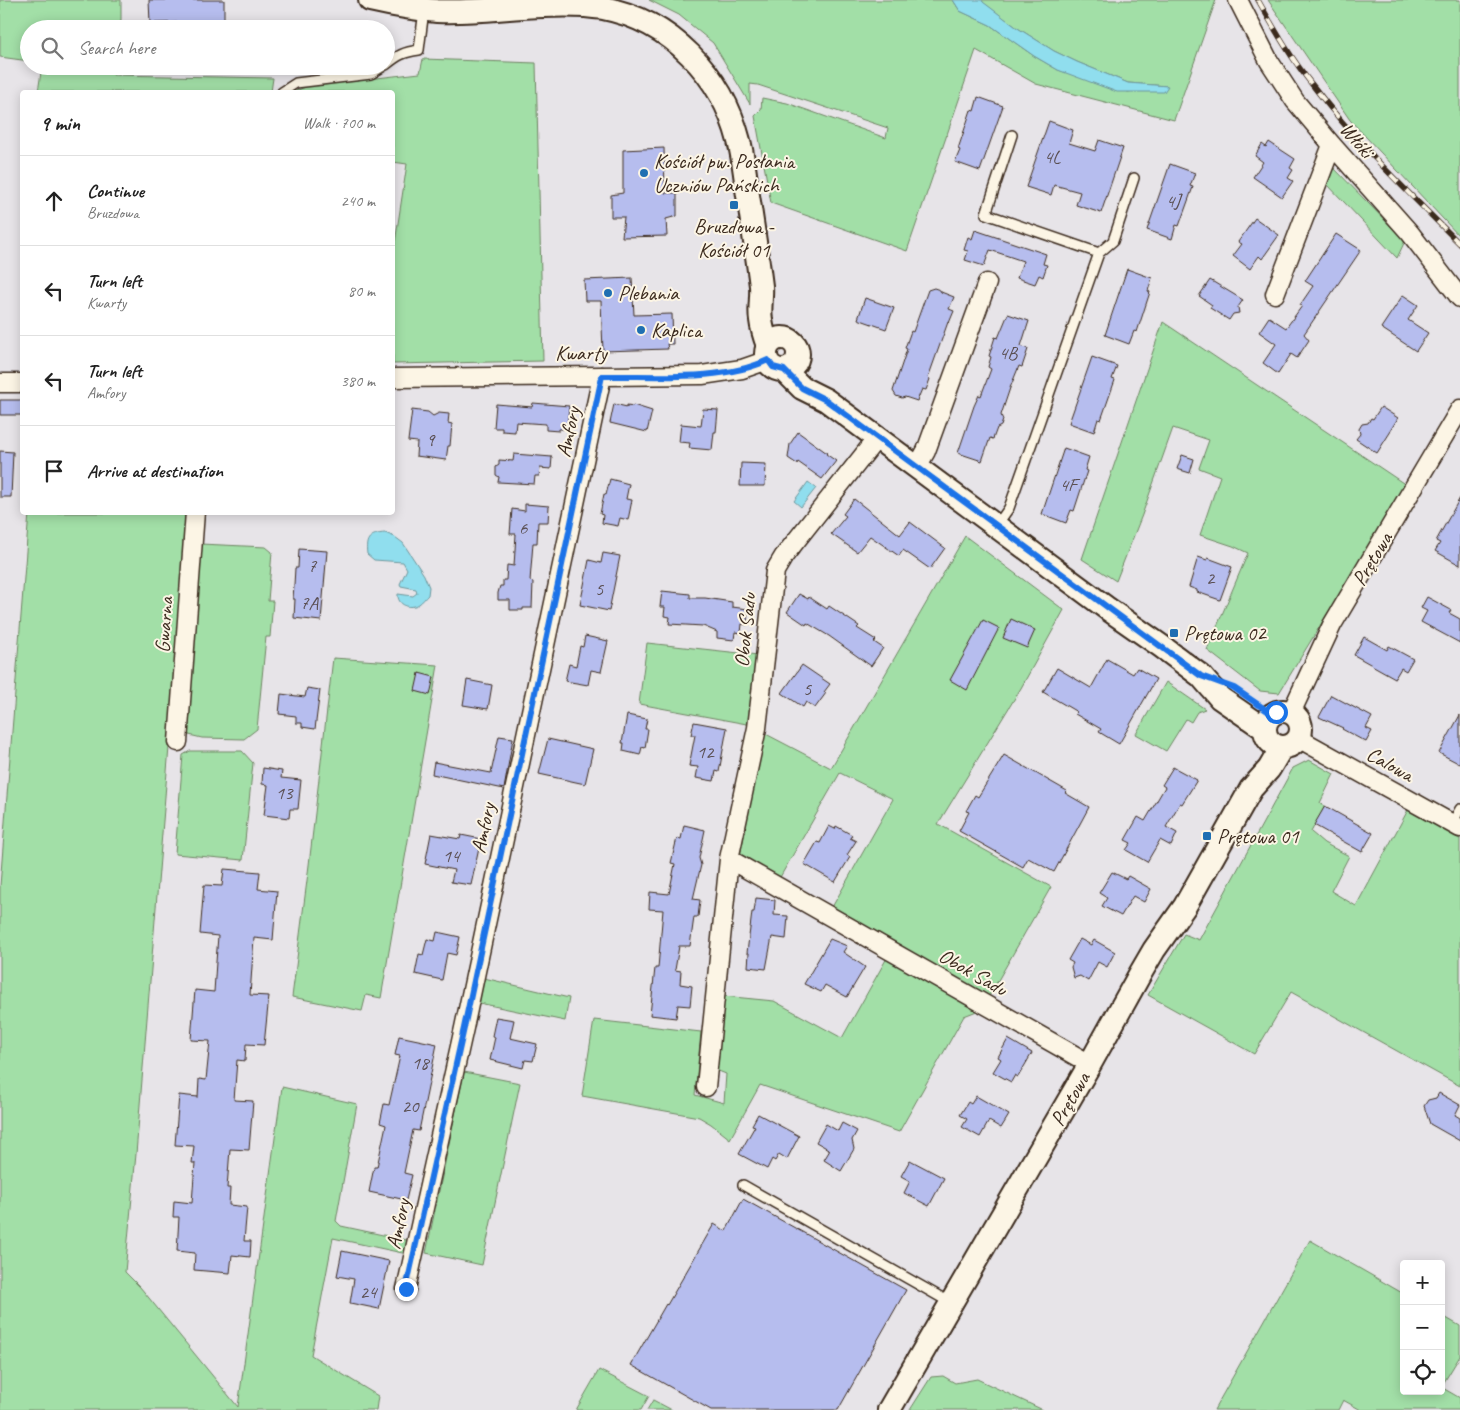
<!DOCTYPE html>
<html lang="en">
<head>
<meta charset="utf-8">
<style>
	:root { --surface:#fff; --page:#f6f6f6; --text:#222; --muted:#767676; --line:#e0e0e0 }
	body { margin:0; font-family:Caveat,sans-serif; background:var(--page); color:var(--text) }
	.controls { position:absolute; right:15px; bottom:15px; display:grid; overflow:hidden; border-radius:5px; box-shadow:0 2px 12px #0003 }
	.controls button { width:45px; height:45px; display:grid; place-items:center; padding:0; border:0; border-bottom:1px solid var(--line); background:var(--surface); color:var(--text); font:25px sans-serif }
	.stop { position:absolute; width:15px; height:15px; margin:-11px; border:4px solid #1a73e8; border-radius:50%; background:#fff }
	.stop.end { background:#1a73e8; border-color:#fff; box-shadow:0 1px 5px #0008 }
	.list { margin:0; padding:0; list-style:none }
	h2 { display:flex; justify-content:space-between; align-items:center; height:65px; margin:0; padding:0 20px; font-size:21px }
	h2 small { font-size:16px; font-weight:400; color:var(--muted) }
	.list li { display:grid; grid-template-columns:32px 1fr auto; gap:15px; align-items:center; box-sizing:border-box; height:90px; padding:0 20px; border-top:1px solid var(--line) }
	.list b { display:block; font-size:19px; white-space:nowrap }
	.list p { margin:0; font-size:16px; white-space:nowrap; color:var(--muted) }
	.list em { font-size:16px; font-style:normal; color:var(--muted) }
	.icon { flex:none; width:28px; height:28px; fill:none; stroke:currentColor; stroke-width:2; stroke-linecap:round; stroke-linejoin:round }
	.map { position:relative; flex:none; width:1460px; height:1410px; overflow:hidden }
	.search { position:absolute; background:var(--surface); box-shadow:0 2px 12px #0003; left:20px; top:20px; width:375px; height:55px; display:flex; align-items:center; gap:12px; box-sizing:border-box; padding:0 18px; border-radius:28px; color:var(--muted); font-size:19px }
	.panel { position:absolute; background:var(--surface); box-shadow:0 2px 12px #0003; left:20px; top:90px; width:375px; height:425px; border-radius:5px }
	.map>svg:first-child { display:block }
	.green { fill:#a2dfa7; stroke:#6e8462 }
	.water { fill:#90deee; stroke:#6e969b }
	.building { fill:#b6bdee; stroke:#3b2a1e }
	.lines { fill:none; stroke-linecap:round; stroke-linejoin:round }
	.service-casing { stroke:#3b2a1e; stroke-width:12 }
	.minor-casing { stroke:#3b2a1e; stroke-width:21 }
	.tertiary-casing { stroke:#3b2a1e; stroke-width:26 }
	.service { stroke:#fcf5e5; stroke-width:9 }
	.minor { stroke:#fcf5e5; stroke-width:18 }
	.tertiary { stroke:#fcf5e5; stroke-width:22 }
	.rail-casing { stroke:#3b2a1e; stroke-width:5.5 }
	.rail { stroke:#fcf5e5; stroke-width:4; stroke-dasharray:11; stroke-linecap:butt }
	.route { stroke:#1a73e8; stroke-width:6 }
	.poi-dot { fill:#1f6fb2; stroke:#fcf5e5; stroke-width:2 }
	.labels { text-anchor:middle; stroke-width:4; stroke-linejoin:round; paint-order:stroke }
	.number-label { font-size:19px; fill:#5a4f52 }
	.street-label { font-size:21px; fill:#3b2a1e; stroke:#fcf5e5 }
	.poi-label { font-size:21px; fill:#3b2a1e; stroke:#fcf5e5; text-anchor:start }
</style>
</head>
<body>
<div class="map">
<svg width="1460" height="1410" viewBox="0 0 1460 1410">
	<rect width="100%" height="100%" fill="#e7e4e8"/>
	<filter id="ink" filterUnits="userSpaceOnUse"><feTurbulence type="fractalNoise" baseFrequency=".02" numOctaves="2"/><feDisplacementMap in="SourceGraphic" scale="10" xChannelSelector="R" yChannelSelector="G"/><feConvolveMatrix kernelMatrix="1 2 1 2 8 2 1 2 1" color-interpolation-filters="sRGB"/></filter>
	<g filter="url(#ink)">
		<path class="green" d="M0 0H121V19L120 29H29V61L0 57Z
			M649 0H953L960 11 990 25 1034 56 1058 70 1128 92 1167 86 1128 83 1077 62 1054 51 1016 27 982 2V0H1216L1174 120 1036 84 976 50 907 251 771 203 755 116 761 110 762 98 787 103 886 138 888 128 758 85 750 84V104L713 43 679 15Z
			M1268 0H1460V237L1350 120Z
			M423 59 536 63 543 361 393 364 392 263 407 164 393 162 392 92H293L308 86 420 73Z
			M42 66H114L113 75 273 78 271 92H38Z
			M1332 166 1405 241 1397 258 1326 183Z
			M1163 322 1406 485 1279 693 1260 691 1207 650 1248 553 1233 546 1200 535 1220 476 1199 468 1209 440 1173 428 1142 515 1116 581 1082 559Z
			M29 513H188L136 1154 125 1272 140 1287 238 1407 282 1087 357 1104 336 1221 341 1226 411 1241 407 1254 333 1238 311 1355 378 1396 376 1410H0V886Z
			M965 536 1064 610 1021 688 938 824 1051 887 988 998 831 909 893 799 840 773 779 879 740 856 764 733 831 768Z
			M200 544 266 547 272 552 268 601H273L270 637H266L257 729 244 739 202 738 189 735 185 724Z
			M647 643 758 655 752 725 639 704Z
			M333 658 438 665 381 998 366 995 362 1011 292 997 309 865Z
			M1166 682 1205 709 1197 712 1191 722 1186 719 1166 751 1136 734Z
			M190 751H242L253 763 243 860 175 854 183 755Z
			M1309 760 1334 774 1320 803 1325 806 1311 832 1324 843 1349 856 1331 891 1356 906 1408 810 1460 839V1086L1291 992 1254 1054 1148 995 1184 934 1199 940 1293 768Z
			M888 956 982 1009 964 1016 899 1132 760 1085 730 1139 711 1124 699 1117 582 1096 594 1020 701 1032 695 1095 724 1103 726 1074 716 1070 723 996 774 1001 842 1038Z
			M484 978 569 998 565 1021 479 1003Z
			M464 1072 520 1083 482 1265 426 1253Z
			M1310 1240 1404 1294V1391H1441V1315L1460 1326V1356L1441 1387 1460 1398V1410H1361L1343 1400 1338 1410H1214Z
			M599 1370 649 1396 641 1410H576Z
			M943 1376 955 1383 977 1379 1043 1410H910L931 1377Z
			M653 1400 672 1410H647Z"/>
		<path class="water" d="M953 0H982L983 2 1016 27 1054 51 1077 62 1128 83 1168 86 1164 92H1117L1058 70 1034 56 990 25 960 11Z
			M808 482 816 488 801 507 794 501Z
			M385 533 395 537 403 543 424 575 429 587 428 595C425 598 422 602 419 604 410 610 397 605 398 594L413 596 417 593 416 589 401 586 400 584 407 569 403 562 374 560 367 554C365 538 370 534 385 533Z"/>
		<path class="building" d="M149 0H224V21L150 23Z
			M978 97 1003 106 980 171 955 162 960 150 958 149 971 110 974 111Z
			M1049 121 1073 130 1069 143 1095 151 1099 140 1123 148 1101 213 1076 205 1080 192 1054 185 1051 195 1026 187Z
			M1269 142 1295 159 1290 168 1293 170 1288 178 1293 181 1282 197 1253 177 1263 162 1255 156 1262 144 1266 147Z
			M664 148 665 193H677V216L666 219 667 236 622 237 624 217H611V195L623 193V150Z
			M1170 164 1195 173 1190 186 1193 187 1179 226 1176 225 1172 239 1147 230Z
			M1255 218 1279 235 1262 259 1259 256 1250 269 1233 256 1242 244 1238 242Z
			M975 230 1046 254 1043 264 1047 265 1043 277 1039 275 1035 284 1017 278 1023 261 990 250 984 266 965 260 968 251 964 250 968 237 972 239Z
			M1336 234 1361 250 1304 334 1309 340 1297 358 1291 354 1278 374 1263 363 1276 344 1259 332 1269 317 1286 328 1302 306 1300 305 1313 286 1305 281Z
			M1127 269 1152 278 1148 291 1150 292 1137 332 1134 331 1129 344 1105 335Z
			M632 278 634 315 672 314 673 344H667L668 349 603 351 601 301H585L584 280Z
			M1210 280 1243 300 1238 307 1239 313 1233 314 1229 320 1210 308 1212 305 1199 296Z
			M934 288 940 290 941 292 954 297 949 309 954 311 949 323 948 322 928 378 930 379 926 390 922 389 917 401 905 397 902 398 896 396 893 391 907 349 905 348 911 331 913 332 928 290Z
			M1403 295 1418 305 1408 320 1428 333 1416 351 1381 328Z
			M865 298 894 308 886 329 858 319Z
			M1008 314 1029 321 1021 346 1028 349 1022 367 1019 366 1010 388 1001 415 1003 420 1001 426 997 428 993 439 990 438 982 461 958 453 974 406 979 395 981 396 991 369 988 367 991 357 989 356 995 337 998 338Z
			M1092 357 1117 366 1112 379 1115 380 1101 420 1098 419 1094 432 1069 423Z
			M0 400H22V415H0Z
			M533 403 569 406 567 429H559V431L546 430V424L516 422 515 432 502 431V428H494L496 404 532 407Z
			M614 404 627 407V405L633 406V405L652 411 647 432 610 423Z
			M1381 407 1398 418 1390 431H1391L1377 453 1356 439 1360 434 1359 429 1362 424 1368 423 1371 418 1373 419Z
			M703 409 718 410 716 432H714L712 450 689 448 690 443 679 442 681 424 701 426Z
			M412 410 428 412 433 416 439 413 449 414 448 423 452 424 450 446H448L446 460 416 456 417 442 408 441Z
			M798 432 827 453 826 454 836 461 822 479 798 462 797 464 788 458 790 444Z
			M1064 448 1089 457 1085 470 1087 471 1074 511 1071 510 1066 523 1042 514Z
			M0 451 13 452 11 497H0Z
			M514 454 552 457 551 469 540 468 539 476H535L534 484 498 482 499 477 496 475V467L499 465V460L513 461Z
			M1182 455 1194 459 1190 473 1177 469Z
			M741 463 766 464 765 486H740Z
			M610 479 629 484 626 499 632 500 628 520 620 518 618 526 602 523 603 515 600 514 604 494 606 495Z
			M1460 498V565L1435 551 1440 543 1436 541Z
			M854 499 900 535 910 522 945 548 930 569 903 550 899 556 870 536 857 552 831 534 846 516 843 514Z
			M525 504 549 506 548 522H538L537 543H533L530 581 533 582 532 608H523V610H510V600H498V593L500 586H503V580H506L507 565 514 566 516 534H510L512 509 525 511Z
			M299 549 327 551 321 621 294 618 295 599H293L294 585 295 568H298Z
			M603 553 620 556 609 611 580 605 589 560 601 563Z
			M1198 557 1207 560 1208 558 1232 567 1220 600 1197 592V590L1189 587Z
			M662 591 690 594V598H705L732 602V607L748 609 747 625 742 624 741 633 735 632 734 640 717 638V632L703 626 669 624 670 617 664 616 665 607H660Z
			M799 594 808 599 809 597 827 609 829 606 859 626 857 628 876 640 874 642 883 648 871 666 829 636 807 623 806 625 787 612Z
			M1427 597 1451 610 1449 613 1460 619V643L1421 622 1427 611 1421 608Z
			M1011 619 1035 630 1027 648 1003 638Z
			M983 620 999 628 967 690 950 680Z
			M585 636 608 641 601 672 591 670 588 685 565 681 569 664 576 666 580 646 583 647Z
			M1364 637 1387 650 1389 646 1413 659 1406 671 1401 668 1395 678 1354 655Z
			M1107 659 1133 674 1137 668 1156 679 1119 744 1099 732 1101 729 1075 714 1077 712 1043 692 1057 668 1091 688Z
			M802 665 830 684 824 692 826 693 815 708 806 702 803 707 782 693Z
			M419 673 434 677 430 695 415 691Z
			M467 680 492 685 488 709 463 705Z
			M307 688 320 690 315 729 302 727V723H296V716L279 714 281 694 305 697Z
			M1331 695 1372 717 1366 728 1372 731 1366 742 1342 729 1343 728 1319 717Z
			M627 715 647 719 645 729H648L645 748 642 747 640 755 623 751 624 743H622Z
			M1460 715V764L1439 753Z
			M694 722 727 728 719 772 716 771 714 781 696 778 698 767 689 766 695 735H691Z
			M499 736 513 738 504 789 432 774 434 762 491 773Z
			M548 739 593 749 585 784 539 774Z
			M1004 755 1067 791 1065 793 1089 807 1054 872 1028 858 1023 867 959 831 969 812 966 811 975 795 978 797Z
			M1173 767 1197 780 1182 804 1180 803 1166 827 1177 833 1171 846 1160 840 1147 862 1126 850 1131 843 1125 840 1138 817 1145 821 1165 787 1162 785Z
			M263 768 282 771 281 778 301 780 298 809H290L289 818 264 815 268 785 262 784Z
			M1325 806 1373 833 1362 852 1314 825Z
			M684 825 705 830 699 858 701 865 693 899 700 900 698 917H694L690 946H679L675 970 681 971 680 984 692 986 690 1006 678 1005 676 1018 650 1015 655 968H658L663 910 649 909 650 892 669 894 675 864 671 863 677 838 681 839Z
			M829 826 835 829 836 826 852 835 850 838 856 841 847 855 850 857 835 882 804 864 817 842 820 843Z
			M431 834 460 839 461 835 481 839 471 885 451 882 454 870 425 864Z
			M224 869 260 872 258 889 277 891 273 940 254 938 250 995 269 996 264 1045 246 1044 245 1061 237 1060 234 1100 253 1101 249 1150 230 1149 227 1188H230L229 1205 247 1207 244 1241H251L250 1257 232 1255 230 1273 194 1270 195 1253 177 1251 179 1217H173L174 1201 192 1203 195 1163H192L194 1146 175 1145 179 1095 198 1097 199 1079 206 1080 210 1041 191 1040 195 990 214 992 216 962 218 936 200 934 204 885 222 886Z
			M1112 872 1126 879 1128 876 1151 889 1144 902 1133 896 1121 916 1102 906 1107 898 1099 893Z
			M756 898 775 900 774 915 788 916 786 939 772 937 766 969 748 967 749 953H747L752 912H754Z
			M437 932 460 937 456 955 447 953 442 980 415 974 419 954 423 955 427 939 435 941Z
			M830 939 847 946 843 952 865 967 847 997 825 985 821 992 804 984Z
			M1080 939 1091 945 1094 940 1115 952 1107 967 1098 962 1088 981 1080 976 1074 978 1071 967 1073 963 1068 960Z
			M496 1017 514 1020 510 1038 537 1044 533 1061 525 1060 523 1068 490 1060 495 1037 492 1036Z
			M399 1036 437 1044 419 1131 413 1130 404 1173 412 1175 406 1200 369 1192 374 1167H377L386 1125 380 1123 384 1104 389 1105 400 1056 395 1055Z
			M1008 1039 1032 1053 1018 1077 1015 1075 1011 1082 993 1072 1001 1059 998 1057Z
			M1439 1093 1460 1105 1455 1115 1460 1118V1141L1430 1124 1424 1106 1428 1100 1436 1098Z
			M976 1096 1009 1115 1001 1128 989 1121 980 1137 962 1127 967 1119 960 1115 968 1102 971 1104Z
			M758 1114 799 1136 787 1159 779 1154 775 1161 772 1159 767 1169 739 1154 755 1126 752 1125Z
			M842 1123 857 1131 852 1140 854 1149 841 1171 824 1160 830 1150 816 1142 826 1124 838 1131Z
			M910 1160 944 1178 929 1206 904 1193 910 1181 901 1176Z
			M743 1199 906 1290 838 1410H711L631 1365 666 1304 667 1305 714 1224 726 1231Z
			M342 1251 389 1261 379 1309 350 1303 354 1279 337 1276Z"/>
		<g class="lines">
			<defs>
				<path id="service" d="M386 65C398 55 404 52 419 50L424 10
					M282 92 296 83 371 74 384 66
					M1099 253 1113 241 1134 178
					M997 525 1009 508 1099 253 986 214 1012 135
					M1452 824 1460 809
					M743 1185 951 1303"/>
				<path id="minor" d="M1238 0 1269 61 1295 101 1332 145 1410 233 1460 298
					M1275 294 1332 145
					M392 378 702 375 742 369 768 360
					M0 383H22
					M917 467 926 451 987 283
					M1291 713 1332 625 1460 409
					M1298 738 1460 828
					M178 742 195 512
					M729 859 1090 1064
					M706 1087 729 859 757 728 775 571 784 556 877 438
					M406 1289 464 1028 602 376"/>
				<path id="tertiary" d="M370 0C392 5 414 9 437 11 472 13 508 7 543 6 562 5 584 5 603 8 671 21 722 75 739 141 743 156 745 173 747 189 752 221 757 254 761 286 762 298 759 309 761 320 762 329 765 338 768 346
					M766 354a16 16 0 1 1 32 0a16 16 0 1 1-32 0Z
					M784 370 802 388 826 400 1108 609 1161 646 1201 676 1220 698 1265 729
					M1265 729a18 18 0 1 1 36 0a18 18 0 1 1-36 0Z
					M889 1410 1090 1064 1140 974 1154 950 1185 906 1251 789 1269 769 1282 747"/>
			</defs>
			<use href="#service" class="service-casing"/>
			<use href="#minor" class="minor-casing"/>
			<use href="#tertiary" class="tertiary-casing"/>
			<use href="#service" class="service"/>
			<use href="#minor" class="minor"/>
			<use href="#tertiary" class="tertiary"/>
			<defs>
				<path id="rail" d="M1258 0C1275 30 1292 60 1314 87 1357 144 1410 194 1460 244"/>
			</defs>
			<use href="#rail" class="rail-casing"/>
			<use href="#rail" class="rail"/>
		</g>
	</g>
	<g class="lines" filter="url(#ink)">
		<path class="route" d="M406 1289 464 1028 602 376C653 375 722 382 768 360L773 367 784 370 802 388 826 400 1201 676 1234 688 1272 714 1276 712"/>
	</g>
	<g class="poi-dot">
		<circle cx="644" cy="173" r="5"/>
		<rect x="729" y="200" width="10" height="10" rx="2.5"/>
		<circle cx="608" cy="293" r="5"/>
		<circle cx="641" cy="330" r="5"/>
		<rect x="1169" y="628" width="10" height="10" rx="2.5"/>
		<rect x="1202" y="831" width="10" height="10" rx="2.5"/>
	</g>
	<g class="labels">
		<g class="number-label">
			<text x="1052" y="163">4L</text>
			<text x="1173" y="207">4J</text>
			<text x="1008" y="359">4B</text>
			<text x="430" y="446">9</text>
			<text x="1068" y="491">4F</text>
			<text x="523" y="534">6</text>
			<text x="312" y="572">7</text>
			<text x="1210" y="584">2</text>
			<text x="599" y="595">5</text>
			<text x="309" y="609">7A</text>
			<text x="807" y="695">5</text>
			<text x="705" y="758">12</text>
			<text x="284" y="799">13</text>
			<text x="451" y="862">14</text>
			<text x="420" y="1069">18</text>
			<text x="410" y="1112">20</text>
			<text x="368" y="1298">24</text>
		</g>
		<g class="street-label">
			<text transform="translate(1357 140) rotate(49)" y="7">Włóki</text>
			<text x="581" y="360">Kwarty</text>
			<text transform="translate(568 432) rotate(-78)" y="7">Amfory</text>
			<text transform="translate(1372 559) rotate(-59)" y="7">Prętowa</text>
			<text transform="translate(164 625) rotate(-86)" y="7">Gwarna</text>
			<text transform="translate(745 630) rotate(-84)" y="7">Obok Sadu</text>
			<text transform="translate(1390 764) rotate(29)" y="7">Calowa</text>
			<text transform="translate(483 828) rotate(-78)" y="7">Amfory</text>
			<text transform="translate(973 972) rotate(30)" y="7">Obok Sadu</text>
			<text transform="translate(1070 1099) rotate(-60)" y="7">Prętowa</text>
			<text transform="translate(398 1224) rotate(-78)" y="7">Amfory</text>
		</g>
		<g class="poi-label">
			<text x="654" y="168">Kościół pw. Posłania<tspan x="654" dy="24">Uczniów Pańskich</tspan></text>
			<text x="734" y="233" text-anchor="middle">Bruzdowa -<tspan x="734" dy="24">Kościół 01</tspan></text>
			<text x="618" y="300">Plebania</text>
			<text x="651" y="337">Kaplica</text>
			<text x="1184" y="640">Prętowa 02</text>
			<text x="1217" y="843">Prętowa 01</text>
		</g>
	</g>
</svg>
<div class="controls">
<button>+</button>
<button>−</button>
<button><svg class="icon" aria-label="locate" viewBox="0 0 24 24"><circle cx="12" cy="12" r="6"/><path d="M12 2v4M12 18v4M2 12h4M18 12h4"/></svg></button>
</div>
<div class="stop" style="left:1276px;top:712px"></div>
<div class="stop end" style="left:406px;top:1289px"></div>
<div class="search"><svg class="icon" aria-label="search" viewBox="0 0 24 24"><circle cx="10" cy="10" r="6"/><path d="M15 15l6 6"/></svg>Search here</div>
<section class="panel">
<h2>9 min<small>Walk · 700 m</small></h2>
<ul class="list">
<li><svg class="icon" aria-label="ahead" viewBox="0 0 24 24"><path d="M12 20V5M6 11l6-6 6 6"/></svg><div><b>Continue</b><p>Bruzdowa</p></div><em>240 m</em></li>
<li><svg class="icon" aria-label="left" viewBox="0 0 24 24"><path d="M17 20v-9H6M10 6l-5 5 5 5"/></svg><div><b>Turn left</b><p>Kwarty</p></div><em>80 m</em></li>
<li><svg class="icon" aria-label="left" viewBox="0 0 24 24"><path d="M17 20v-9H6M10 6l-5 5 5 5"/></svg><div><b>Turn left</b><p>Amfory</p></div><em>380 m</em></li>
<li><svg class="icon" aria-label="arrive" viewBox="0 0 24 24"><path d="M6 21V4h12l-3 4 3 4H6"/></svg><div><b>Arrive at destination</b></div></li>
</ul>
</section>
</div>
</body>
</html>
